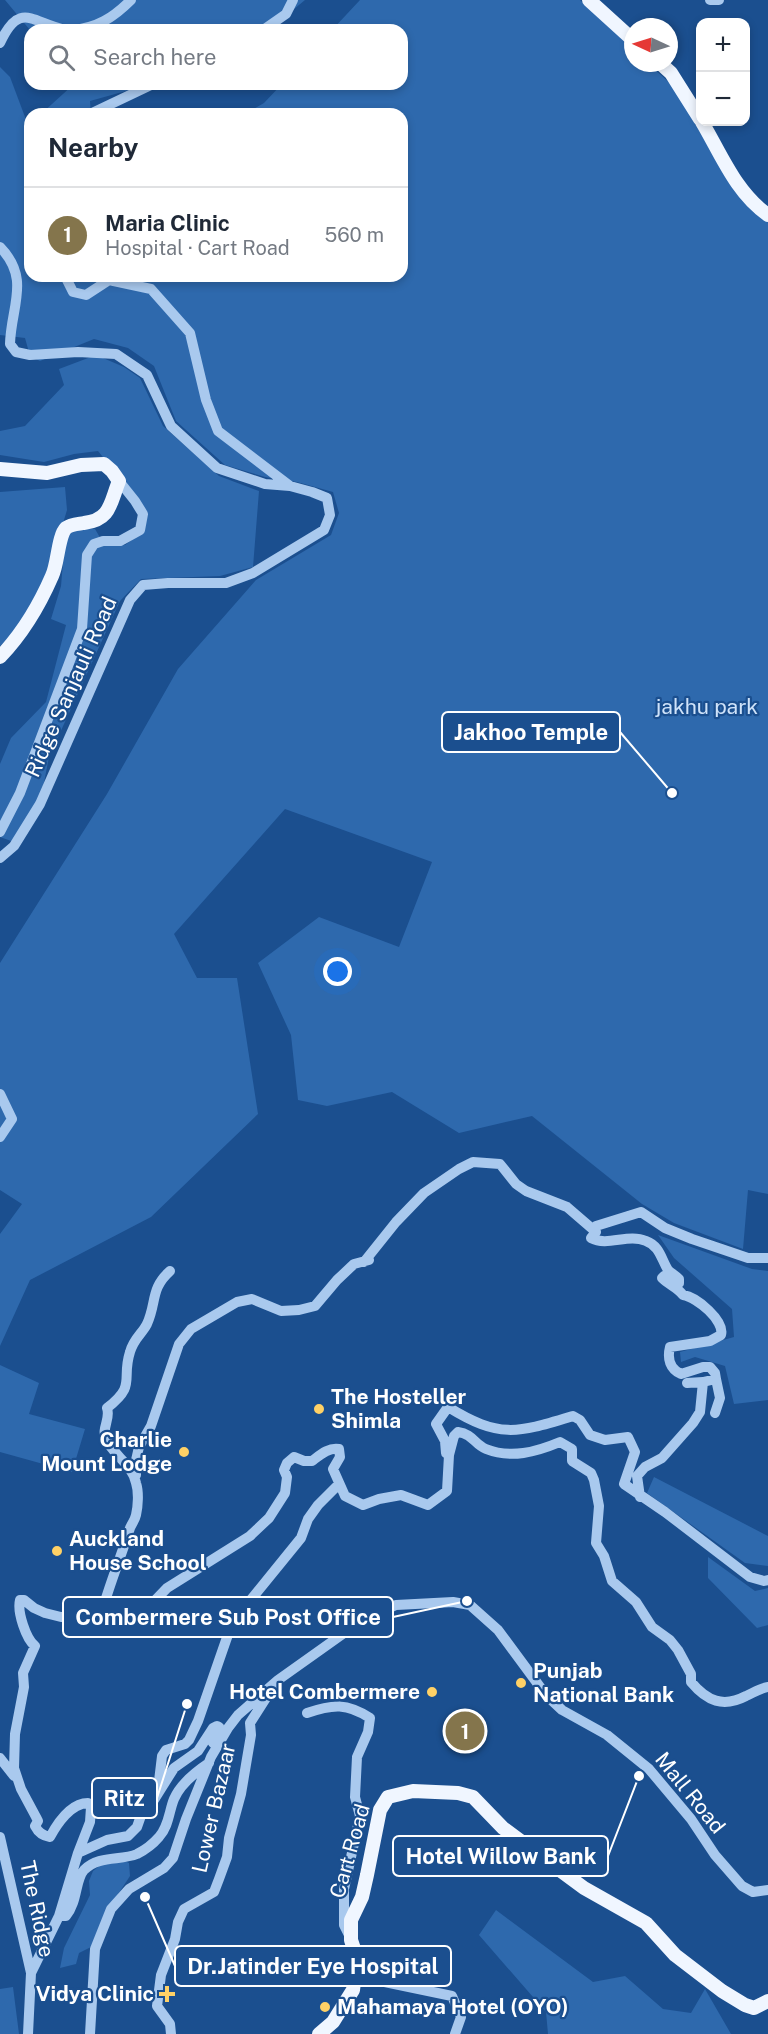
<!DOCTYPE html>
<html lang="en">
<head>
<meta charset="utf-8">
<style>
	:root { --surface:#fff; --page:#f2f2f3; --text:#1f2937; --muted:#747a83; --line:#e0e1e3; --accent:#84754c }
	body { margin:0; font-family:"Public Sans",sans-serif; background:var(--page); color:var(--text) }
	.controls { position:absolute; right:18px; top:18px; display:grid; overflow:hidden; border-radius:12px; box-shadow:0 3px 9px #0003 }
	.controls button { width:54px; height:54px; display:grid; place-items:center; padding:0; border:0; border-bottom:2px solid var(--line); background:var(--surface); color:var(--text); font:30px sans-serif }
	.compass { position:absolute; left:624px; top:18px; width:54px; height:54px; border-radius:50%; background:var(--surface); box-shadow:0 3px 9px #0003; rotate:274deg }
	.you { position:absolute; left:338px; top:972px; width:21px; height:21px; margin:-15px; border:4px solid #fff; border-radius:50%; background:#1a73e8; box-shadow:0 0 0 9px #1a73e833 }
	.badge { display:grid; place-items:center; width:39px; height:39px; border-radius:50%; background:var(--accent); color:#fff; font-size:20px; font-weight:700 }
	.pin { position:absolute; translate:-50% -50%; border:3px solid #fff; box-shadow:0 2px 6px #0006 }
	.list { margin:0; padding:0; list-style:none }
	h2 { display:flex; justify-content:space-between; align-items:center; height:78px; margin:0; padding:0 24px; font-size:26px }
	h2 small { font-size:20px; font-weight:400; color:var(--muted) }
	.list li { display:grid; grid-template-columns:39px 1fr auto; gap:18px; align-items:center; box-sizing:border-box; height:96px; padding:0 24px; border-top:2px solid var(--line) }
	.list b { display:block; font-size:22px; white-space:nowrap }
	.list p { margin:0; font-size:20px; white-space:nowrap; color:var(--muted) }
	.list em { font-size:20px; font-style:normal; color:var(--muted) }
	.icon { flex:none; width:33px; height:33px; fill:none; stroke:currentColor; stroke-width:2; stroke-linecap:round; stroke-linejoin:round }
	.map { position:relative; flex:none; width:768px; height:2034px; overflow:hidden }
	.search { position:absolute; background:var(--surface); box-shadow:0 3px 9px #0003; left:24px; top:24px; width:384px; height:66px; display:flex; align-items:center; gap:15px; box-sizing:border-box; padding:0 21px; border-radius:18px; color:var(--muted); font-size:22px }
	.panel { position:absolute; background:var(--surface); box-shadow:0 3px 9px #0003; left:24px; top:108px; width:384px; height:174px; border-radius:18px }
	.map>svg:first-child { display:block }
	.green { fill:#2e69ad }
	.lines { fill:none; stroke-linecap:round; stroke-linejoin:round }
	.minor { stroke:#a9c9ee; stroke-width:10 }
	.major { stroke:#f0f6ff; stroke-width:14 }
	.poi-dot { fill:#ffd166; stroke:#1b4f8f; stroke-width:2 }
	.labels { text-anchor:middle; stroke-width:4.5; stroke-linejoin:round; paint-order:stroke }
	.street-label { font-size:21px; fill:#fff; stroke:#1b4f8f }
	.park-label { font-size:21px; fill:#cfe3fa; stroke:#1b4f8f }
	.poi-label { font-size:21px; font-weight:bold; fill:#fff; stroke:#1b4f8f; text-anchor:start }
	.leader { fill:none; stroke:#fff; stroke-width:2 }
	.callout-dot { fill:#fff; stroke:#1b4f8f; stroke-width:2 }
	.callout { fill:#1b4f8f; stroke:#fff; stroke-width:2 }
	.callout-label { font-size:22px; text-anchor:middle; font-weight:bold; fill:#fff }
</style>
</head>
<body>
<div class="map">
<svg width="768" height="2034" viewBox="0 0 768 2034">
	<rect width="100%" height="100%" fill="#1b4f8f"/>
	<path class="green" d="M5 0H305L276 24 257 30H30Z
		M360 0H580L633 49V63H648L691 103 754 213 768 219V1194L748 1190 743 1249 674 1223 642 1204 532 1116 459 1133 392 1092 327 1106 298 1100 291 1035 258 963 319 917 399 947 432 862 285 809 174 934 197 978H237L258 1114 151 1217 30 1280 0 1346V1234L22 1204 0 1190V963L107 794 178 669 256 580 331 535 339 513 333 492 297 482 265 477 225 465 176 421 154 366 128 348 94 339 40 361 30 356 25 338 0 335V67L10 77 28 125 30 124V276H402V114H245L264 103 282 84H402V30H332Z
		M74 84H151L90 101 91 114H41Z
		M96 355 124 367 140 378 163 426 219 476 259 491 253 567 220 576 141 579 120 601 49 757 39 808 14 842 0 837V764L11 738 46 702 66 625 51 619 61 586 65 539 75 528 95 529 105 546 125 545 144 531 148 513 98 451 74 454 44 462 0 455V431L25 426 64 385 59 369Z
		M65 487 67 510 37 610 0 646V492Z
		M658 1235 752 1269 768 1271V1400L734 1404 725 1366 695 1357 681 1362 680 1352 734 1337 732 1309 674 1258Z
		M0 1365 39 1383 29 1414 85 1429 72 1472 0 1452Z
		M654 1477 768 1536V1566L745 1563 647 1493Z
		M708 1557 755 1591 768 1588V1625L757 1628 708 1578Z
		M121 1859 129 1863 130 1876 109 1908 91 1947 79 1953 76 1964 60 1968 64 1948 90 1895 89 1881 93 1871 103 1863Z
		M496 1910 593 1982 625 1976 663 2009 691 2013 705 1989 731 2034H548L546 2012 479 1935Z
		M13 1987 19 2034H0V1989Z"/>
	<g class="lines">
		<path class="minor" d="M710 0H719
			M72 30C97 28 113 18 131 0
			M263 30 286 14 293 0
			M0 43C20 0 32 23 66 30
			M90 114 153 84
			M0 247C31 279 11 306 10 344L16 352 30 355 78 352 116 354 147 375 171 426 217 468 265 484 290 486 312 492 327 498 330 515 324 530 253 573 226 583H168L143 585 130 600 40 804 14 846 0 858
			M65 276 73 292 86 295 109 280 151 289 190 333 206 400 218 431 290 486
			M0 832 20 793 82 629 87 555 94 544 103 541H120L140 530 143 514 135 501 119 481
			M0 1094 12 1119 0 1137
			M596 1232 594 1228 596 1226 641 1212 665 1228 692 1239 748 1258H768
			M364 1262 396 1222 424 1193 459 1169 473 1162 500 1164 516 1184 526 1191 567 1207 596 1232 591 1238C608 1247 628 1233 646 1241 660 1246 661 1259 668 1270 671 1273 675 1275 679 1279V1283L676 1284 664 1276 662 1278C669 1285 677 1287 683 1295 697 1297 725 1321 721 1335L710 1341 670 1347C667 1359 670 1369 681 1374L703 1367H710L715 1373 716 1379 703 1382 700 1412 693 1423 662 1458 645 1467 637 1476 640 1497
			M687 1383 703 1382
			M715 1413 720 1398 716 1379
			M136 1475V1460L139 1447 151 1426 179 1344 191 1329 237 1302 252 1299 281 1311 299 1310 315 1306 337 1280 354 1264 369 1260
			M768 1580 764 1581 750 1577 665 1512 624 1484 635 1452 628 1437 605 1440 590 1435 580 1420 573 1416C517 1433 500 1439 448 1407L436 1424 445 1441 446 1453 449 1455 454 1436 458 1432C473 1434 474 1444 486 1449 511 1459 536 1452 560 1442L572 1449V1461L591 1473 594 1480 599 1506 596 1543 604 1556 612 1581 636 1602 652 1627 670 1640 678 1650 691 1674V1682C707 1701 723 1708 746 1696 753 1693 760 1688 768 1687
			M101 1615C109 1585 121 1557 130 1528 132 1523 135 1520 136 1515 138 1506 139 1492 136 1483 132 1464 114 1456 106 1439 101 1428 111 1419 107 1408 137 1385 121 1380 130 1352 134 1338 142 1334 147 1324 157 1302 150 1289 170 1271
			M307 1713C333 1704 347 1703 370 1718L368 1732 357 1757 355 1797 360 1816 344 1889V1925L350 1937
			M0 1758 14 1776
			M147 1811 174 1768 198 1751 213 1728 217 1726 219 1727 213 1743
			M0 1837 31 1973 28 2034
			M78 1853 107 1840 128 1836 137 1827 149 1793 159 1781 162 1756 166 1750 185 1744 189 1740 198 1721 232 1623 301 1538 308 1519 318 1505 339 1484
			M59 1916H66C78 1901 75 1880 84 1870 99 1855 120 1861 137 1854 145 1850 153 1844 159 1837 169 1826 169 1811 174 1799 180 1785 197 1771 209 1763
			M31 1973 59 1916 78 1853 90 1822 91 1807 88 1803C71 1803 57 1824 50 1837 43 1836 38 1832 35 1826L38 1821 36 1817 21 1789 14 1768 15 1734 24 1687 23 1673 35 1646C26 1639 17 1612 20 1600H24L34 1608 45 1613 61 1617 101 1615 133 1618 143 1613 167 1588 250 1536 269 1518 285 1493 287 1477 284 1470 287 1463 294 1457 304 1461H312C320 1455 329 1447 339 1449L340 1457 333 1469 345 1496 363 1505 379 1499 401 1495 428 1505 447 1491 449 1455
			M356 1976 452 1996 461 2017 455 2034
			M90 2034 95 1949 111 1909 129 1889 164 1868 173 1858 186 1819 211 1757 228 1728 238 1715 278 1680 361 1621 396 1605 453 1602 470 1605 498 1630 546 1695 562 1710 607 1735 649 1769 691 1819 715 1855 742 1886 753 1892 768 1890
			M171 2034 170 2024 157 2006 161 1975 175 1939 178 1922 184 1909 214 1892 219 1879 227 1857 229 1838 241 1794 251 1735 250 1723 273 1687"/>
		<path class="major" d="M589 0 633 40
			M660 63 671 73 700 119
			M702 122C721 154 736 193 768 215
			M0 469 47 473 81 465 104 464 112 471 119 481C110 503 111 520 84 523 79 524 71 524 66 528 58 536 58 564 52 576 39 606 23 633 0 657
			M319 2034 333 2022 353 1990 357 1958 351 1940V1920L362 1897 367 1875 380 1810 388 1797 413 1791 458 1793 473 1797 503 1828 584 1888 646 1923 675 1955 722 1991 745 2005 754 2008 768 2001"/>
	</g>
	<g class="poi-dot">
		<circle cx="319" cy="1409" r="6"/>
		<circle cx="184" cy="1452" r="6"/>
		<circle cx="57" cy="1551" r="6"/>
		<circle cx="521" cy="1683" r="6"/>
		<circle cx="432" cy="1692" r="6"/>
		<path d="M164 1985h6v6h6v6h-6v6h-6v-6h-6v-6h6z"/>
		<circle cx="325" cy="2007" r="6"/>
	</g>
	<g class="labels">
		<g class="street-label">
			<text transform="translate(71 687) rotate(-66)" y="7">Ridge Sanjauli Road</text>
			<text transform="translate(690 1793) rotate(51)" y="7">Mall Road</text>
			<text transform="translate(214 1808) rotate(-77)" y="7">Lower Bazaar</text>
			<text transform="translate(350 1851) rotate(-74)" y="7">Cart Road</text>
			<text transform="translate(37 1909) rotate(78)" y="7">The Ridge</text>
		</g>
		<g class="park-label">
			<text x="707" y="714">jakhu park</text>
		</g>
		<g class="poi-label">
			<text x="331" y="1404">The Hosteller<tspan x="331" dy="24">Shimla</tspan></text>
			<text x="172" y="1447" text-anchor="end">Charlie<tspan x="172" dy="24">Mount Lodge</tspan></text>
			<text x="69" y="1546">Auckland<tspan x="69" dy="24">House School</tspan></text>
			<text x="533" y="1678">Punjab<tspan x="533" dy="24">National Bank</tspan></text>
			<text x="420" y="1699" text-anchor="end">Hotel Combermere</text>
			<text x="154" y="2001" text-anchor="end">Vidya Clinic</text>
			<text x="337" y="2014">Mahamaya Hotel (OYO)</text>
		</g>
	</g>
	<path class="leader" d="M672 793L620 732M467 1601L393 1617M187 1704L157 1798M639 1776L608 1856M145 1897L175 1966"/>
	<g class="callout-dot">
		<circle cx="672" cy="793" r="6"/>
		<circle cx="467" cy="1601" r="6"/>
		<circle cx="187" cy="1704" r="6"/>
		<circle cx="639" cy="1776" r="6"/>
		<circle cx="145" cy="1897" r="6"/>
	</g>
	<g class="callout">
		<rect x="442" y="712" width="178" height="40" rx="6"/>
		<rect x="63" y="1597" width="330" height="40" rx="6"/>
		<rect x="92" y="1778" width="65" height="40" rx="6"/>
		<rect x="393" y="1836" width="215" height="40" rx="6"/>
		<rect x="175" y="1946" width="276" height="40" rx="6"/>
	</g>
	<g class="callout-label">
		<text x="531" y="740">Jakhoo Temple</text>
		<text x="228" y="1625">Combermere Sub Post Office</text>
		<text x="124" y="1806">Ritz</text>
		<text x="501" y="1864">Hotel Willow Bank</text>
		<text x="313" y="1974">Dr.Jatinder Eye Hospital</text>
	</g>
</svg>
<div class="controls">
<button>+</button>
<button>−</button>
</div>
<svg class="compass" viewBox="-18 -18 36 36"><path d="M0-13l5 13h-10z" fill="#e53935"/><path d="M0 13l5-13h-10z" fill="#747a83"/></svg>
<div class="you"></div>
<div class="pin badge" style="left:465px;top:1731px">1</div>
<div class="search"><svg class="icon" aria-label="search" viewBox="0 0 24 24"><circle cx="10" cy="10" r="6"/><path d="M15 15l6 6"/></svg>Search here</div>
<section class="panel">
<h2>Nearby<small></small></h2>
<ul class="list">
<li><span class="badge">1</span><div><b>Maria Clinic</b><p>Hospital · Cart Road</p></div><em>560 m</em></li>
</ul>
</section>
</div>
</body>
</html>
